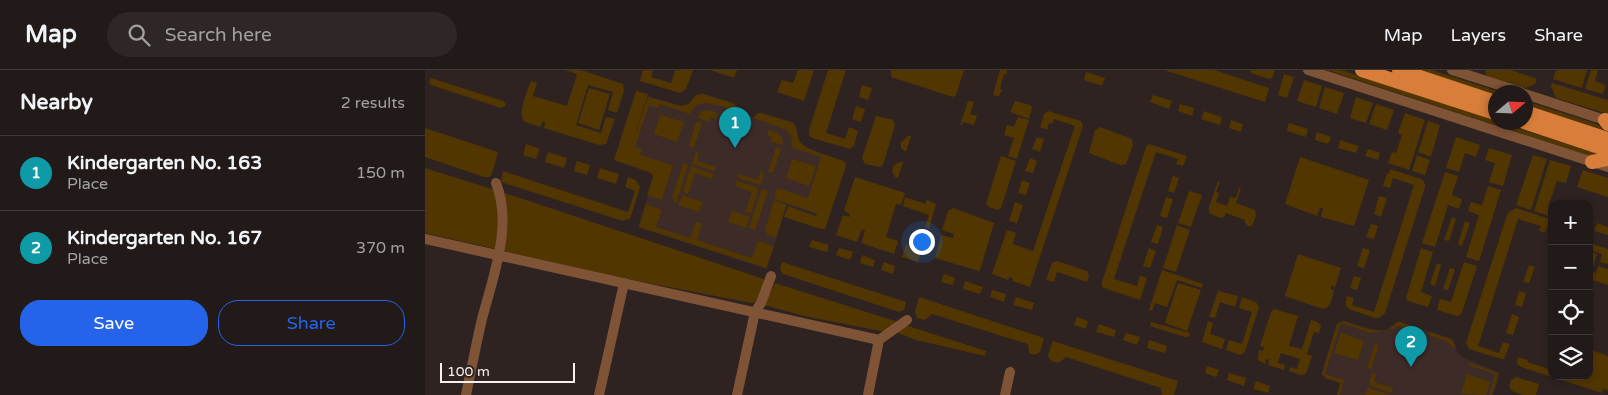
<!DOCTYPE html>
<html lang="en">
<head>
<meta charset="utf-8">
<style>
	:root { --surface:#221a19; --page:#2e2726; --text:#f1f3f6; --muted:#a2a1a2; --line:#3f3838; --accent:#2563eb }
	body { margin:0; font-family:"Varela Round",sans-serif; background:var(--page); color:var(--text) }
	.controls { position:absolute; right:15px; bottom:15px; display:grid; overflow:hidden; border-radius:10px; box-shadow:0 2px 8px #0003 }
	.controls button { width:45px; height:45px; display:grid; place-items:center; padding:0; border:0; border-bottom:1px solid var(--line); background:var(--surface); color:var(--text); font:25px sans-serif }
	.compass { position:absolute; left:1063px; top:15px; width:45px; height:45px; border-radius:50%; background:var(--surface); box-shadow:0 2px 8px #0003; rotate:71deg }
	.scale { position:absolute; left:15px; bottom:12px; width:135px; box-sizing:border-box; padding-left:5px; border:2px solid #f8f0ee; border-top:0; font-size:14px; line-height:18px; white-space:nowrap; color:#f8f0ee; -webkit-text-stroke:4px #2e2321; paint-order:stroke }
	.you { position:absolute; left:496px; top:171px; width:18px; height:18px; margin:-12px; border:4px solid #fff; border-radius:50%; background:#1a73e8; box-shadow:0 0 0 8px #1a73e833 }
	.badge { display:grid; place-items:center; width:32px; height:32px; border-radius:50%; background:var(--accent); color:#fff; font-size:16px; font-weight:700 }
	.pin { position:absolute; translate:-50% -41px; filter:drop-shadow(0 1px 2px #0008) }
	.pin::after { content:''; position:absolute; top:26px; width:18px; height:15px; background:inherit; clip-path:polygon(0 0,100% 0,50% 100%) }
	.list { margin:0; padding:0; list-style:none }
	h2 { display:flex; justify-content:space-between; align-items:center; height:65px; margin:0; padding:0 20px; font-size:21px }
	h2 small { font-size:16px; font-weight:400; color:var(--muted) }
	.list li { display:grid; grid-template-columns:32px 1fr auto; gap:15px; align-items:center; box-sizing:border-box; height:75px; padding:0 20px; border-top:1px solid var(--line) }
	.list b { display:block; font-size:19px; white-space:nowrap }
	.list p { margin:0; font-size:16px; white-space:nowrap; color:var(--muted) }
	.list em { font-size:16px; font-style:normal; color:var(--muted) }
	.actions { display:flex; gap:10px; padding:15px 20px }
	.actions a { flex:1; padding:11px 0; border:1px solid var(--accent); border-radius:20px; text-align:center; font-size:18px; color:var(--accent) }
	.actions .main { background:var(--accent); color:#fff }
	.icon { flex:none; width:28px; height:28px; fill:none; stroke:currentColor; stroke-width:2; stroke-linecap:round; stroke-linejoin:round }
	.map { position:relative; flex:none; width:1183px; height:325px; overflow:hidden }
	header { display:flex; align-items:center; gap:30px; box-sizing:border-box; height:70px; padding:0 25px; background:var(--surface); border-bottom:1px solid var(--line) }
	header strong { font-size:24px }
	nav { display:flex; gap:28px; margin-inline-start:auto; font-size:18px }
	.search { width:350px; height:45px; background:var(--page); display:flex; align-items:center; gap:12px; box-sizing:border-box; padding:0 18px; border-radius:28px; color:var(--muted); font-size:19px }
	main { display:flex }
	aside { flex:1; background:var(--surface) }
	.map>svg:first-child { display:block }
	.built { fill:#3d2b28 }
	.green { fill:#523602 }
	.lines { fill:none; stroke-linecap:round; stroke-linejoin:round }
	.minor { stroke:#7f5336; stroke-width:10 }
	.primary { stroke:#d87d3a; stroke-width:14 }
</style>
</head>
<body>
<header>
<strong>Map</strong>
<div class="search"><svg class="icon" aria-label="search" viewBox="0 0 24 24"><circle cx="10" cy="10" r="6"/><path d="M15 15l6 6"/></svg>Search here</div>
<nav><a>Map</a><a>Layers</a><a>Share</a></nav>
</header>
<main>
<aside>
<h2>Nearby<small>2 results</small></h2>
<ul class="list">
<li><span class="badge" style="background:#0f9aa8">1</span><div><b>Kindergarten No. 163</b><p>Place</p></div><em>150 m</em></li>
<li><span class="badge" style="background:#0f9aa8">2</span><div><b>Kindergarten No. 167</b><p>Place</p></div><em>370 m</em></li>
</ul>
<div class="actions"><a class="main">Save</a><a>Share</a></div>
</aside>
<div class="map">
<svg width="1183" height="325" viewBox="0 0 1183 325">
	<rect width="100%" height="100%" fill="#2e2321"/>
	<path class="built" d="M277 23 308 33 312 36 313 42 329 48 331 44 336 43 368 52 372 59 373 69 378 76 410 88 391 144 362 135 342 199 213 157 232 98 202 88 223 26 256 36 264 34 271 25Z
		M919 251 950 260H960L975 252 1025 268 1028 270 1033 284 1039 288 1069 300 1074 303V308L1068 325H912L915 313 901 309 896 304 912 254Z"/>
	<path class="green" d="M140 0H156L198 14 199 21 192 43 183 40 188 22 163 15 151 55 176 63 181 47 190 49 181 74 174 75 119 58 120 52 118 51 115 57C111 55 104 54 100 52 91 46 103 19 106 11L112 13 108 26 142 36 152 4Z
		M218 0H228L226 7 246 13 250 0H268L261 19 255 23 215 11Z
		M285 0H312L309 8Z
		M373 0H389L379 31 352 22 357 10 368 13Z
		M403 0H421L401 63 420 69 424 57 433 61 429 76 425 79 387 68 384 65V60Z
		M466 0H539L531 25 528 27 466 7Z
		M575 0H582V4H579L575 19 577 20 574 26H571L568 25Z
		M739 0H789L844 18 840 32Z
		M825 0H850L847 8 844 9 826 3Z
		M902 0H916L1070 50V52L1077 53 1175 85 1165 86Z
		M995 0H1007L1075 22H1070V25Z
		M1060 0H1086L1112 9 1110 14 1101 18 1062 6Z
		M1131 0H1162L1157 18 1128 9Z
		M1166 0H1173L1170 11 1181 15 1178 24 1160 19Z
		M661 2 680 8 677 16 659 10Z
		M859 4 869 7 862 28 853 25Z
		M6 8 78 31 81 34 80 36 76 38 6 15 4 12Z
		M879 10 897 16 891 37 872 31Z
		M1127 13 1183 30V44L1131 28 1126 16Z
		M437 15 447 18 443 30 434 27Z
		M900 17 919 23 912 44 894 38Z
		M164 18 185 24 174 60 153 53Z
		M211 21 223 24 207 73 223 27 256 36 264 34 271 25 277 24 308 33 313 39 312 42C297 37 273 24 265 44L235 34 233 38 224 35 210 77 217 79 215 85 248 95 237 130 222 125 228 107 226 103 189 90Z
		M728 25 747 31 744 39 725 32Z
		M931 27 948 33 941 53 925 48Z
		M543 31 549 32 545 44 552 46 549 55 538 52 537 55H535Z
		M590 31 605 35 607 37 604 49 585 42Z
		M1101 31 1172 54 1179 60 1101 35Z
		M755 34 769 38 767 46 753 41Z
		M951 34 969 40 962 60 944 54Z
		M431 36 440 39 436 52 427 49Z
		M283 40 293 43 291 49 286 47 284 52 273 48 276 42Z
		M623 41 656 51 658 56 605 217 587 211 588 209 584 207 583 210 567 204 582 160 591 163 588 174 608 181 650 56 629 49 627 54 624 53 622 60 615 57 619 44Z
		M779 41 797 47 795 55 776 49Z
		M336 43 368 53C374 59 370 68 377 74 386 83 409 86 420 92L421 96 400 159H396L359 147 363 136 391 146 394 138 392 143 349 129 352 118 383 128 396 87 366 77 367 69 362 60 329 48 332 44Z
		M980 43 1000 50 984 100 963 93 967 82 971 83 977 65 973 63Z
		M235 45 259 52 252 72 229 64Z
		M451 46 468 50 470 55 458 95 455 97 440 94 437 88Z
		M593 47 604 50 592 89 583 86 589 68 579 65 582 55 589 57Z
		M806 50 818 54 816 62 804 58Z
		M1003 51 1015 55 1006 87 993 82Z
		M271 52 277 53 269 78 264 76Z
		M864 53 883 59 881 67 862 61Z
		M675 57 707 69 708 75 701 94 695 95 664 83 670 60Z
		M0 58 73 82 67 104 64 107H59L0 87Z
		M344 60C352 62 360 65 357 75L345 71 347 67 342 65Z
		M892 62 906 67 903 74 890 70Z
		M483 66H486L481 82 476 78V72Z
		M612 67 619 69 615 82 607 79Z
		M1031 67 1055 75 1051 87 1040 83 1034 102 1021 98Z
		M915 70 934 76 931 83 913 78Z
		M101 74 115 79 111 89 98 85Z
		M724 74 762 86 758 96 751 94 753 89 731 82 689 209 712 216 715 206 722 208 715 230 679 218 677 216V212L721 77Z
		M351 77 356 79 348 103 343 102Z
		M1064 78 1087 85 1078 116 1064 112 1070 93 1060 90Z
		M943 79 955 83 953 90 940 86Z
		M123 82 142 88 139 98 120 92Z
		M271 82 274 83 272 91 291 97 290 101 267 94Z
		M992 85 1005 90 1000 105 987 101Z
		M1108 85 1122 89 1106 140 1091 135Z
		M576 86 591 91 576 138 572 140 564 137 561 134Z
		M875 87 944 110 929 156 896 147 898 138H895L892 146 860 134Z
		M605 88 612 91 608 103 600 101Z
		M367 89 391 96 384 116 361 108Z
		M1125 90 1146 96 1141 113 1132 111 1123 137 1127 139V147L1109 141Z
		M152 91 165 95 162 105 149 101Z
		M475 92H478L473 108 470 107 467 101 469 95Z
		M258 93 263 95 251 134 247 127Z
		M266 96 289 104 287 109 270 103 263 124 258 122Z
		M0 98 70 120 73 143 71 179 0 163Z
		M175 98 194 104 191 114 172 108Z
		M965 99 996 109 999 111 1000 117 960 243 954 248H950L924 239C919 235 921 232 922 226L929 228 927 235 949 242 989 115 968 108 965 118 958 116 962 103 964 104Z
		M1158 100 1183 108V127L1152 117Z
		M78 101 203 142 210 121 200 117 203 107 211 110 215 117 205 149 198 151 79 113 76 111Z
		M335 102 339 104 336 115 312 108 314 104 333 110Z
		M1020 102 1033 106 1027 125 1037 129 1034 139 1023 135 1010 177 997 173Z
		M748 106 754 108 749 123 743 121Z
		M430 107 480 123 476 135 471 134 461 167 473 171 469 184 436 173 440 161 437 159 432 172 411 165 418 145 424 147 425 144 419 141Z
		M597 110 605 113 601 125 593 123Z
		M311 111 334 118 326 144 320 142 327 122 310 116Z
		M793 111H795L791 122 794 123 791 132 802 136 805 127 811 128 814 118H816L811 133 830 140 831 146 827 156H823L820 153V150L801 143 799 147 795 148 784 143V137Z
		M1063 116 1076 120 1054 191 1041 187 1054 145 1043 141 1046 132 1057 135Z
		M337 119 343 121 330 160 324 158Z
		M764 121 777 125 766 157 753 153Z
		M80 123 339 209 338 219 333 231 327 233 197 208 82 183 77 179Z
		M257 125 278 132 274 142 253 135Z
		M954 126 962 128 956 147 949 144Z
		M480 127 500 134 502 130 511 134 504 159 500 157 504 145 478 136Z
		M741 127 748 129 742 148 735 146Z
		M349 130 361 135 351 168 342 164 340 160Z
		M590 132 598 135 592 153 584 151Z
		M221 134 237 140 231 157 265 168 271 152 277 154 272 170 327 188 333 171 349 176 341 198 214 157Z
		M528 138 569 153 556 197 554 201 510 188 516 165 528 168 529 164 517 160 523 141Z
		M1091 138 1125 149 1120 163 1114 161 1116 156 1093 149 1053 276 1074 283 1078 272 1085 274 1079 289H1076L1044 279 1041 273 1082 145 1084 142Z
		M307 141 325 147 321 158 303 152Z
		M1027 147 1031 149 1024 171 1019 170Z
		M1040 151 1045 153 1037 176 1033 174Z
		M1172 153 1183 157V165L1169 161Z
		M946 154 953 156 949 169 941 167Z
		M732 155 738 157 733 174 726 172Z
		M752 155 765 160 751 202 738 198Z
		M497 166 501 167 493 192 477 187 481 174 493 178Z
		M387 170 404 175 402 182 384 177Z
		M1164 173 1183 179V194L1175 192 1177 184 1164 180Z
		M414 178 428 182 425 190 411 185Z
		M724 178 731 181 725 198 718 196Z
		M938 178 945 180 939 198 932 196Z
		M996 178 1008 182 996 222 1007 226 1003 237 983 231 981 228Z
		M1164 181 1172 184 1167 201 1164 200Z
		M873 184 916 198 910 217 906 216V219L909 220C907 227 907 237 898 239L860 226Z
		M437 185 450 190 448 197 435 193Z
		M632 191 662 201 664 206 662 212 632 202 629 212 621 210 627 193Z
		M357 192 481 232 479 240 474 242 358 204 355 199Z
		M459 192 470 196 468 204 456 200Z
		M1039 192 1052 196 1036 245 1032 246 1012 240 1015 229 1026 232Z
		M1012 193 1016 195 1010 216 1005 214Z
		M1104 195 1110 197 1104 213 1098 212Z
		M1173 196 1183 199V215L1164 209V201L1171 203Z
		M1025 198 1030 199 1023 220 1018 219Z
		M737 200 778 214 777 218 752 210 742 237 730 233 727 241 724 240Z
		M519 204 530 208 528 215 516 212Z
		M929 206 936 208 932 220 925 218Z
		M540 211 558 217 555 224 538 219Z
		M350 213 473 252 461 262 379 246 339 235Z
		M753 213 776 220 762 261 740 253Z
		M567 220 581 224 579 232 565 227Z
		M793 221 813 226 810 237 795 232 790 248 784 247Z
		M1094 221 1101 223 1097 237 1090 235Z
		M494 227 619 268 615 282 609 285 604 283 603 274 507 244 500 250 492 248 490 242Z
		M591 227 609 233 607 240 588 235Z
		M817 227 831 232 834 237 820 282 815 285 801 280 804 270 817 274 827 242 814 238Z
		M849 239 873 246 864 276 877 279 886 250 892 252 896 255 894 263 889 262 882 284 887 286 881 304 876 305 864 301 865 297 872 299 875 289 856 283 853 293 860 295 859 300 843 295 844 290 841 289 840 294 833 290 834 280 838 281 839 277 835 276 846 242Z
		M1087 244 1094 247 1088 265 1081 263Z
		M652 247 663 251 661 259 649 255Z
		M783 251 788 253 785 264 800 269 797 279 777 272Z
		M919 251 941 259 957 261 945 263 917 253 915 255 900 304 919 310 915 325H912L916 313 901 308 897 304 912 254Z
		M726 252 765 263 764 266 760 267 725 256Z
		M972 252H975L996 259 992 261 975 256 963 260Z
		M674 254 691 260 689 267 671 262Z
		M480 255 561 281 560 286 491 270 471 262Z
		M1004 262 1025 269 1028 271 1031 279 1021 271 1005 266Z
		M701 263 715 267 712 275 698 270Z
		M916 263 939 271 933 290 909 283Z
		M724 270 742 276 740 283 722 278Z
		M628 271 753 311 749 325H737L736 318 641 287 634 293 626 291 623 285Z
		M950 274 954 275 946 299 942 298Z
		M1164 279 1183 286V320L1178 319 1177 323 1096 297 1092 293 1093 287 1103 290 1102 292 1127 300V306H1145L1153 309 1154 306H1164Z
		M1044 293 1073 303 1067 325H1064L1070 304 1043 295Z
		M782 296 794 300 791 307 780 303Z
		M804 303 821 308 819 316 802 310Z
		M947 303 951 305 949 312 968 318 967 323 944 315Z
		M1042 304 1065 312 1061 325 1036 324Z
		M1091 307 1114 314 1111 325H1098L1087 321 1084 316 1086 310Z
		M831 311 845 316 843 323 828 319Z
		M943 318 966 325H940Z"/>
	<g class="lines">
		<path class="minor" d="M883 0 1183 97
			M1027 0 1096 22
			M1100 24 1183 51
			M0 169 454 270 482 250
			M41 325C46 300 51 275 57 249 68 207 88 155 71 113
			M174 325 199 213
			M312 325 330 242 336 233 346 206
			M443 325 454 270
			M580 325 585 302"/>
		<path class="primary" d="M937 0 1070 43
			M974 0 1070 32
			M1100 42 1183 69
			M1180 50 1183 54
			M1099 52 1183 80
			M1167 92 1183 89"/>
	</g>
</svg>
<div class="controls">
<button>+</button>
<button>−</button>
<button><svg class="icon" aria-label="locate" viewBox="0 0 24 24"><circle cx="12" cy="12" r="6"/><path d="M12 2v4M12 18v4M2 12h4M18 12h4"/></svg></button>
<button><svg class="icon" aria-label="layers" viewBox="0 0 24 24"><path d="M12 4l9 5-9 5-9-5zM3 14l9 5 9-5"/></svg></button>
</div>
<svg class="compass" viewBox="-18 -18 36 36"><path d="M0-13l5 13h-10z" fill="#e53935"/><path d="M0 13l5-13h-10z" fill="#a2a1a2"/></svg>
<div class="scale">100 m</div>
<div class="you"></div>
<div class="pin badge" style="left:310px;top:78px;background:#0f9aa8">1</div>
<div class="pin badge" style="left:986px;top:297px;background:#0f9aa8">2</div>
</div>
</main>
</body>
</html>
